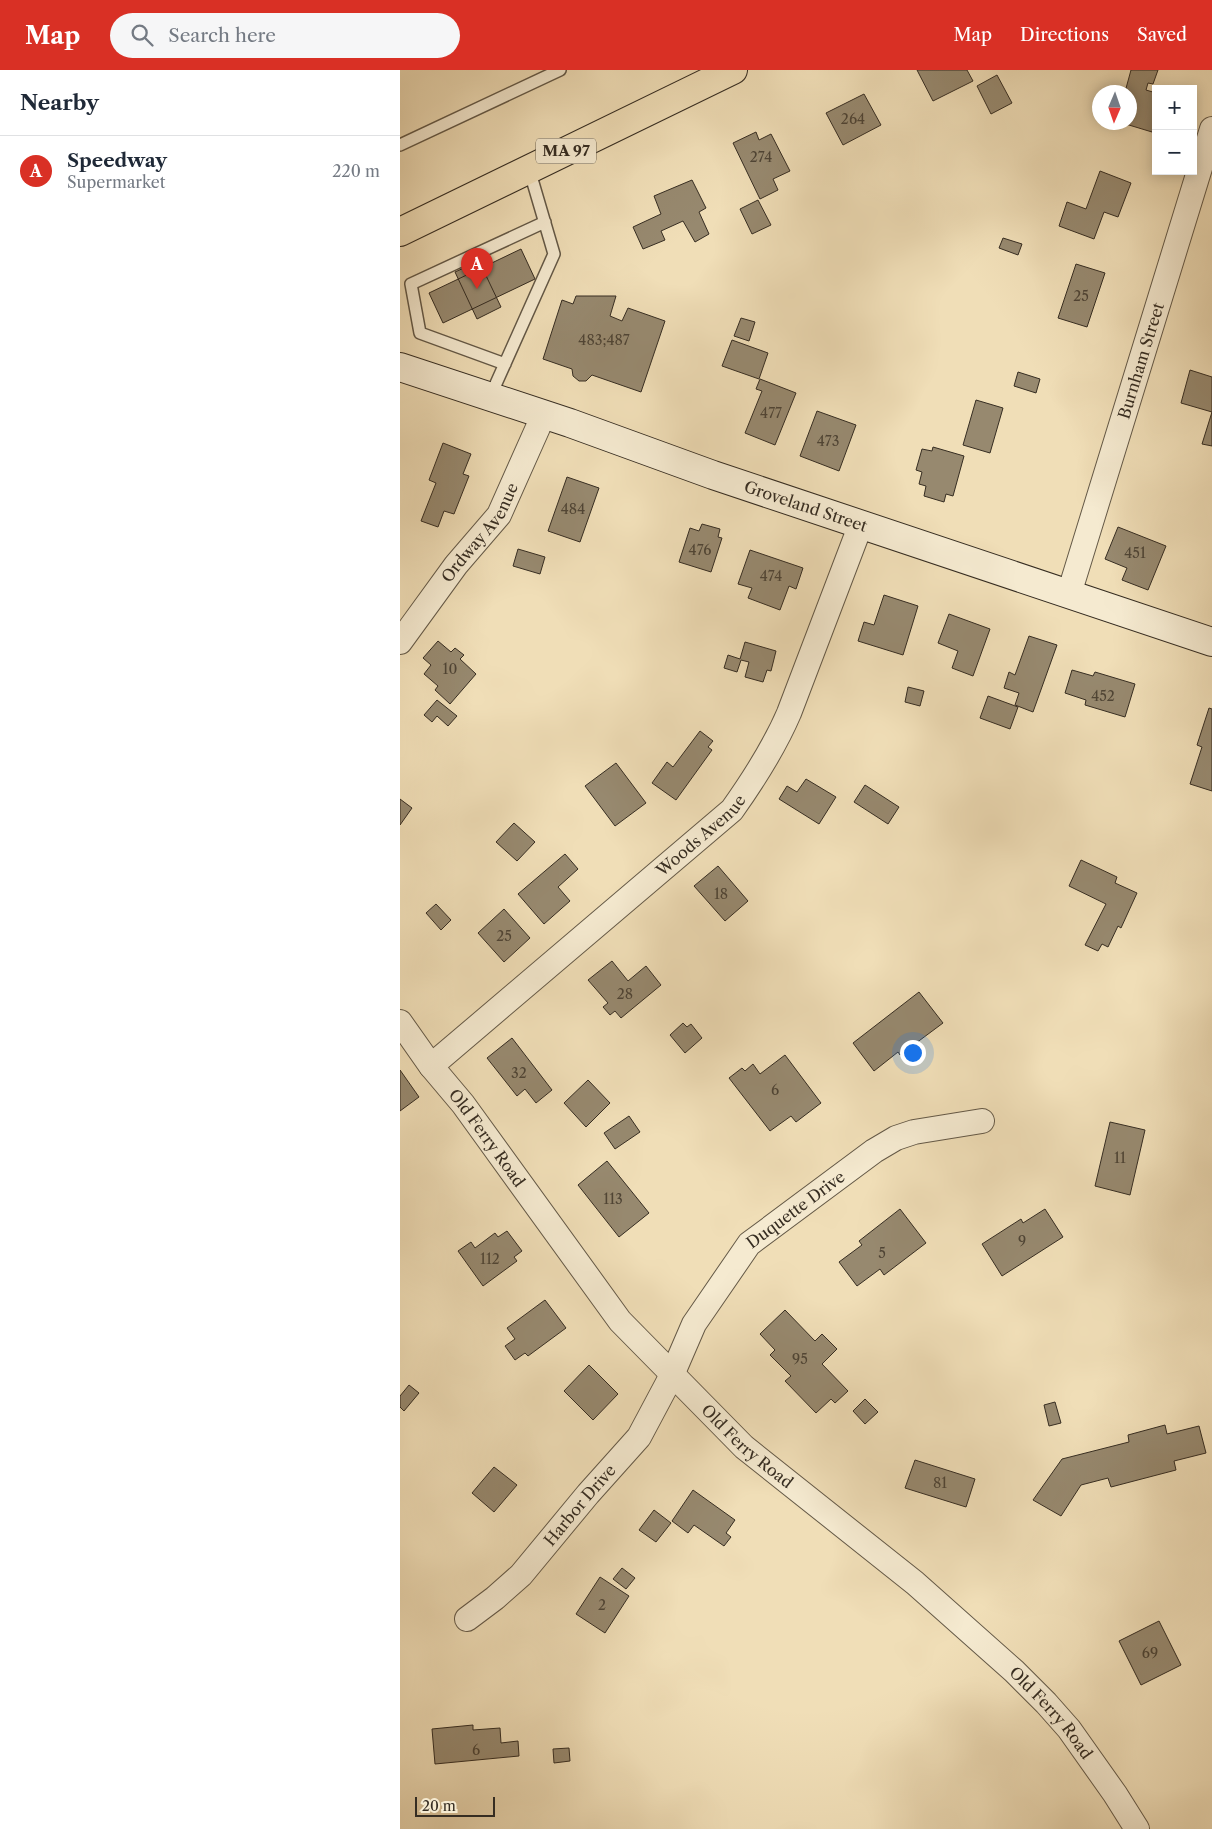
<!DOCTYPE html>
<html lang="en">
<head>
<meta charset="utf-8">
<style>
	:root { --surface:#fff; --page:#f6f6f7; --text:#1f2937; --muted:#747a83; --line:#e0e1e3; --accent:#d93025 }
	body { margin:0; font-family:"Libre Caslon Text",serif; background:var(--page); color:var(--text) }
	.controls { position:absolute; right:15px; top:15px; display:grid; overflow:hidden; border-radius:0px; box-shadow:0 2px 12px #0003 }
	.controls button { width:45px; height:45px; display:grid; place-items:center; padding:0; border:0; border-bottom:1px solid var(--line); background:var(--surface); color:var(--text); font:25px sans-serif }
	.compass { position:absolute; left:692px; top:15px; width:45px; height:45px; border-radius:50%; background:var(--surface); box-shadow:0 2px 12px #0003; rotate:182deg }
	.scale { position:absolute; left:15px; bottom:12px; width:80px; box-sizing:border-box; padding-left:5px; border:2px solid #362d22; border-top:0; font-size:14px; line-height:18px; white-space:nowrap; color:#362d22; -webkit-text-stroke:4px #f5ead0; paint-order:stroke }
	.you { position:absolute; left:512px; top:982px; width:18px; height:18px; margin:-12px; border:4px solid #fff; border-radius:50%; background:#1a73e8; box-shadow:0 0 0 8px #1a73e833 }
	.badge { display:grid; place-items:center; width:32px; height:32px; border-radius:50%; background:var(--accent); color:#fff; font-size:16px; font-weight:700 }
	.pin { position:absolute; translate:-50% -41px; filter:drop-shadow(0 1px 2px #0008) }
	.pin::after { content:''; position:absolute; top:26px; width:18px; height:15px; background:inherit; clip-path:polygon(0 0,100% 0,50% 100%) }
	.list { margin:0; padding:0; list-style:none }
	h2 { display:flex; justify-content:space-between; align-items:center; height:65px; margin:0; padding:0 20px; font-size:21px }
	h2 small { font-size:16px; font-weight:400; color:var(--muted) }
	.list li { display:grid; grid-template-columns:32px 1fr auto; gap:15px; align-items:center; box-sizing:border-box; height:70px; padding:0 20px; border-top:1px solid var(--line) }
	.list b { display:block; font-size:19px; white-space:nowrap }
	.list p { margin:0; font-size:16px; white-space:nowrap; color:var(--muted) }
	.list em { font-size:16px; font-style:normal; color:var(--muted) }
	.icon { flex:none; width:28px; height:28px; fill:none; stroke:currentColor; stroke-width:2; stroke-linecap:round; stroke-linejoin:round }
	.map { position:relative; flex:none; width:812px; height:1759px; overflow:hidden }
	header { display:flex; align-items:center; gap:30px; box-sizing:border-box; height:70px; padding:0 25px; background:var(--accent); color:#fff }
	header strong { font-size:24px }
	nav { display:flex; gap:28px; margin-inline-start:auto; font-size:18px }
	.search { width:350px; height:45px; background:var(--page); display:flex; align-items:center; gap:12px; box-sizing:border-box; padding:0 18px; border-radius:28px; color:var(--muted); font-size:19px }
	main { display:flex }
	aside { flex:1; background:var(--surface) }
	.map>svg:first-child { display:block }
	.building { fill:#97896f; stroke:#362d22 }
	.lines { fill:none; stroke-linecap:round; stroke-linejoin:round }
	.lane-casing { stroke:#645947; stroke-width:14 }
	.street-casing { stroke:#645947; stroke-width:26 }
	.secondary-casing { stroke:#362d22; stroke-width:30 }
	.primary-casing { stroke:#362d22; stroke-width:30 }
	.lane { stroke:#f5ead0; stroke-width:11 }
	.street { stroke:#f5ead0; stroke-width:24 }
	.secondary { stroke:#f5ead0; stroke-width:28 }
	.primary { stroke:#f0deb7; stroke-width:28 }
	.labels { text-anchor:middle; stroke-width:5; stroke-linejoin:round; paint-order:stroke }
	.number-label { font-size:14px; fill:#4e4435 }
	.shield { fill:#f5ead0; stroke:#6f6656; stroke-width:1 }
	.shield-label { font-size:15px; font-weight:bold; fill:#362d22 }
	.street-label { font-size:16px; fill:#362d22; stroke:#f5ead0 }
</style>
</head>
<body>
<header>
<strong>Map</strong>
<div class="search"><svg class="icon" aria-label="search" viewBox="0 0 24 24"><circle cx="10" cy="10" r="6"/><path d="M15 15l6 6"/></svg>Search here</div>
<nav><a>Map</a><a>Directions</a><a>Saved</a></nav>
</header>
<main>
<aside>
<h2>Nearby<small></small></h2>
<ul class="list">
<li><span class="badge">A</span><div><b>Speedway</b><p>Supermarket</p></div><em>220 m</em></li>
</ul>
</aside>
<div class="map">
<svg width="812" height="1759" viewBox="0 0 812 1759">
	<rect width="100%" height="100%" fill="#f0deb7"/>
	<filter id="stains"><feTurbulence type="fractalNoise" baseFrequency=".004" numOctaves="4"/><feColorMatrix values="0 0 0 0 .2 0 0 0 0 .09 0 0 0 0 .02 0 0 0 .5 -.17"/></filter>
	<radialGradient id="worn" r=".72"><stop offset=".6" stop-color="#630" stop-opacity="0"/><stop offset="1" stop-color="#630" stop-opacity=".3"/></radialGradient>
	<path class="building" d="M517 0H567L573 11 533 31Z
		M731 0H758L753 14 748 13 746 20 756 23V50L752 62 719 52H730V22H725Z
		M597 5 612 33 591 44 577 16Z
		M464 24 481 55 443 75 426 43Z
		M356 62 359 70 371 64 390 101 373 109 378 120 360 129 333 73Z
		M700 101 731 113 718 147 704 142 694 169 659 156 667 132 686 139Z
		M292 110 306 138 299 142 309 164 295 172 283 151 261 161 265 170 243 179 233 157 261 144 254 126Z
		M358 130 371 155 352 164 340 139Z
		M603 168 622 174 618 185 599 178Z
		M121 179 135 209 43 253 29 223Z
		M79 191 101 237 77 249 55 202Z
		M676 194 705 203 687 257 658 248Z
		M176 226H216L210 246 222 251 228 238 265 251 241 322 192 305 186 311H179L173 306 172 299 143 289 162 230 173 234Z
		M341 248 355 252 349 271 334 266Z
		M332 270 368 283 359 309 322 296Z
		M790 300 812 307V376L802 374 812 342 781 333Z
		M618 302 640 309 636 323 614 316Z
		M360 309 396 323 375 375 345 363 362 321 356 319Z
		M576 330 603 338 590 383 563 375Z
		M417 341 456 355 439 401 400 386Z
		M43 373 71 384 63 404 69 406 54 444 44 441 38 457 21 451 36 413 29 410Z
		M533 377 564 386 553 426 546 424 544 432 524 426 526 416 519 414 522 402 516 400 522 379 532 381Z
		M167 407 199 418 180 472 148 461Z
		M302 454 320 459 318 467 322 468 311 502 279 492 290 458 299 461Z
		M718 457 766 476 748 520 722 510 727 498 705 489Z
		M118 479 145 487 140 504 113 496Z
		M350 480 403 498 396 519 389 516 380 540 348 528 352 518 338 514Z
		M484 525 518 536 503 585 458 571 464 552 474 555Z
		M549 544 590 559 573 606 552 598 558 581 538 573Z
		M629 566 657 575 633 642 615 635 619 623 604 618 609 602 615 605Z
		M38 571 51 582 55 578 64 585 60 589 76 604 50 634 35 620 38 616 24 604 31 595 23 588Z
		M345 572 376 581 371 601 367 600 363 612 345 607 349 592 341 590 337 602 324 598 328 585 340 589Z
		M672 600 693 606 695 602 735 614 725 647 685 635 686 630 665 623Z
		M508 617 524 621 520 636 505 632Z
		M588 626 618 637 610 659 580 648Z
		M37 630 57 646 48 656 37 646 32 652 24 645Z
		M809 638 812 639V721L790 714 802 677 797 675Z
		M300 661 313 671 308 677 312 680 276 730 252 713 267 692 273 697Z
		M216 693 246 733 215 756 185 716Z
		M406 709 436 727 419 754 379 729 387 716 397 722Z
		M465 715 499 737 488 754 454 732Z
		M0 729 12 738 0 755Z
		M114 753 135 772 117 791 96 772Z
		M165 784 178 799 158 817 170 831 144 854 118 824Z
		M681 790 717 807 715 813 737 823 721 858 718 856 708 877 702 874 698 881 685 875 706 834 669 816Z
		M318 796 348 831 325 851 294 816Z
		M36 834 51 850 41 860 26 843Z
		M104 839 130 868 104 892 78 863Z
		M212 891 228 911 246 896 261 915 221 948 215 941 210 945 203 937 208 933 188 910Z
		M519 922 543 953 500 985 498 982 474 1001 453 973Z
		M283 953 287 957 291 954 302 968 285 983 270 965Z
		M112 968 152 1020 136 1033 125 1019 117 1026 87 988Z
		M385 985 421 1033 396 1052 391 1046 370 1061 329 1008 342 998 345 1001 353 994 360 1004Z
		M0 1000 19 1027 0 1041Z
		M188 1010 210 1033 186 1057 164 1033Z
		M229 1046 240 1062 215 1079 204 1063Z
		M710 1052 745 1060 730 1125 695 1116Z
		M207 1091 249 1143 219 1167 178 1115Z
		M500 1139 526 1173 484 1205 480 1199 457 1216 439 1192 462 1175 459 1171Z
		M645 1139 663 1167 602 1206 582 1174 621 1149 623 1153Z
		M107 1161 122 1181 114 1187 117 1191 83 1216 58 1181 71 1172 75 1178 95 1163 98 1167Z
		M145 1230 166 1258 128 1286 125 1283 115 1290 105 1276 115 1269 107 1258Z
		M385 1240 415 1271 422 1264 437 1279 422 1294 448 1321 435 1333 431 1329 416 1343 385 1311 391 1306 370 1285 375 1280 360 1264Z
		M189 1295 218 1324 193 1350 164 1321Z
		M9 1315 19 1323 4 1341 0 1337V1326Z
		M465 1329 478 1342 465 1354 453 1341Z
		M655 1332 661 1353 649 1356 644 1335Z
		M765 1355 767 1364 799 1356 806 1383 774 1391 776 1400 711 1417 708 1408 681 1415 661 1446 633 1430 662 1389 729 1372 728 1365Z
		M515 1390 575 1409 566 1437 505 1418Z
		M94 1397 117 1415 94 1442 72 1423Z
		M293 1420 335 1450 326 1463 331 1467 324 1476 294 1455 288 1463 272 1451Z
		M254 1440 271 1453 256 1472 239 1460Z
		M222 1498 235 1508 226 1519 213 1509Z
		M200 1507 229 1526 205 1563 176 1544Z
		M759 1551 781 1595 741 1615 719 1571Z
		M73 1655V1660L100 1658 101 1673 118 1671 119 1686 35 1694 32 1659Z
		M169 1678 170 1691 154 1693 153 1679Z"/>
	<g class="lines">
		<defs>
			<path id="lane" d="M0 75 160 0
				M105 294 20 263 11 214 145 152
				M90 327 154 184 129 99"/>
			<g id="street">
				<path id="s1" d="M669 524 812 59"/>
				<path id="s2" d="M0 572 56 495 99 445 144 344"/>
				<path id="s3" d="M0 952 31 996 63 1034 220 1251 344 1377 515 1513 614 1601 646 1633 669 1659 715 1724 737 1759"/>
				<path id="s4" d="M31 996 332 740C354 709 374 678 389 643L461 454"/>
				<path id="s5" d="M67 1549 95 1528 121 1505 188 1424 239 1367 272 1305 294 1254 349 1174 474 1081 496 1068 514 1062 582 1051"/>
			</g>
			<g id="secondary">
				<path id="s6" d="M0 297 170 353 313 405 812 572"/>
			</g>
			<path id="primary" d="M0 162 333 0"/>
		</defs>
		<use href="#lane" class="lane-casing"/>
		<use href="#street" class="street-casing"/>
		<use href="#secondary" class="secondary-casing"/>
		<use href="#primary" class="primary-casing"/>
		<use href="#lane" class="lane"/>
		<use href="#street" class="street"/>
		<use href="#secondary" class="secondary"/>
		<use href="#primary" class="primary"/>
	</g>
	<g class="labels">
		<g class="number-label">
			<text x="453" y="54">264</text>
			<text x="361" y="92">274</text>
			<text x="681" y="231">25</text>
			<text x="204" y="275">483;487</text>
			<text x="371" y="348">477</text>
			<text x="428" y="376">473</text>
			<text x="173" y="444">484</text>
			<text x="300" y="485">476</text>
			<text x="735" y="488">451</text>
			<text x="371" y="511">474</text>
			<text x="50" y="604">10</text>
			<text x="703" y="631">452</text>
			<text x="321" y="829">18</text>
			<text x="104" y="871">25</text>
			<text x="225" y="929">28</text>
			<text x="119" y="1008">32</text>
			<text x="375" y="1025">6</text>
			<text x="720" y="1093">11</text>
			<text x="213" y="1134">113</text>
			<text x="622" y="1176">9</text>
			<text x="482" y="1188">5</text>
			<text x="90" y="1194">112</text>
			<text x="400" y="1294">95</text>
			<text x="540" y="1418">81</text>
			<text x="202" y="1540">2</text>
			<text x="750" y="1588">69</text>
			<text x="76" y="1685">6</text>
		</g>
		<rect class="shield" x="136" y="68.5" width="60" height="25" rx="4"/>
		<g class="shield-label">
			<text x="166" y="86">MA 97</text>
		</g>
		<g class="street-label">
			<text dy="6" stroke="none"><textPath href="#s1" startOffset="244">Burnham Street</textPath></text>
			<text dy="6" stroke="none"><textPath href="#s6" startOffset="429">Groveland Street</textPath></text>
			<text dy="6" stroke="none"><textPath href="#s2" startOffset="136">Ordway Avenue</textPath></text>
			<text dy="6" stroke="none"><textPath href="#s4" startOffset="355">Woods Avenue</textPath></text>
			<text dy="6" stroke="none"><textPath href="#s3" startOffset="145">Old Ferry Road</textPath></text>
			<text dy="6" stroke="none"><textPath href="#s5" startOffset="532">Duquette Drive</textPath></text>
			<text dy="6" stroke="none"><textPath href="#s3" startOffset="550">Old Ferry Road</textPath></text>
			<text dy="6" stroke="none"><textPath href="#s5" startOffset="161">Harbor Drive</textPath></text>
			<text dy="6" stroke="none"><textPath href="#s3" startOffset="955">Old Ferry Road</textPath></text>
		</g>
	</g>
	<rect width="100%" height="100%" filter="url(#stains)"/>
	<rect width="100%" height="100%" fill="url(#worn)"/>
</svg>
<div class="controls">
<button>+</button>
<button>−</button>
</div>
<svg class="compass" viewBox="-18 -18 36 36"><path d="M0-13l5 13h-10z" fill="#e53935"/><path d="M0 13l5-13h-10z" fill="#747a83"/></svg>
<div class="scale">20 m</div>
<div class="you"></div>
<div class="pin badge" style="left:77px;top:219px">A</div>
</div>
</main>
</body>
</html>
